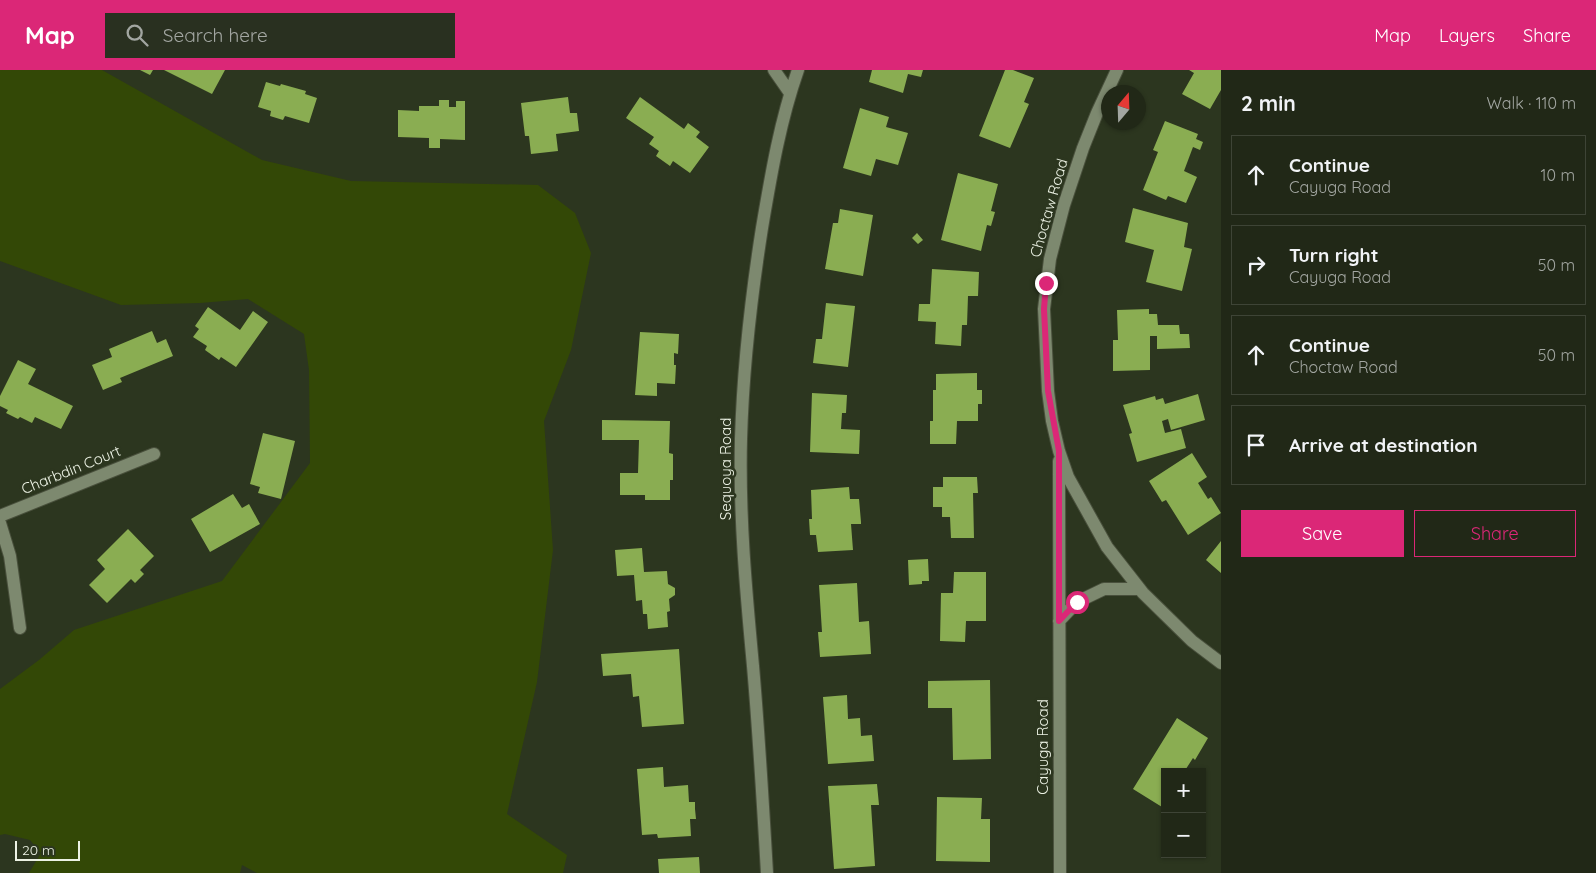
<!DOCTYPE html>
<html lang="en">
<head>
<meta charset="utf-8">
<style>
	:root { --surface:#212817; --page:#293020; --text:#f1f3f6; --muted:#a2a6a1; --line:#3e4436; --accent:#db2777 }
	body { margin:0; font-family:Quicksand,sans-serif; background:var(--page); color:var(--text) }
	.controls { position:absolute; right:15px; bottom:15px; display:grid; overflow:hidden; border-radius:0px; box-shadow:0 1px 4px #0004 }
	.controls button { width:45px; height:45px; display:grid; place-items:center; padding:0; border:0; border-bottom:1px solid var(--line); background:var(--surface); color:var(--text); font:25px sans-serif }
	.compass { position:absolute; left:1101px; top:15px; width:45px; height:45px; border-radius:50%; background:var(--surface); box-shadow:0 1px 4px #0004; rotate:19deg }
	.scale { position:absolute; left:15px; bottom:12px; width:65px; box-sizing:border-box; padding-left:5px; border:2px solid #ecf2e4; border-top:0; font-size:14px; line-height:18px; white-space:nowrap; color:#ecf2e4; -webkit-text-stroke:4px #2c361f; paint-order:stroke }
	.stop { position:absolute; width:15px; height:15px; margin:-11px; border:4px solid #db2777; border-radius:50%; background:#fff }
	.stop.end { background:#db2777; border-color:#fff; box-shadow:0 1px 5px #0008 }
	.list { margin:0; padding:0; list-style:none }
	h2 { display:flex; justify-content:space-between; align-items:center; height:65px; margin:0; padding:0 20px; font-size:21px }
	h2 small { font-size:16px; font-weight:400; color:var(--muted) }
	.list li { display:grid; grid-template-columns:32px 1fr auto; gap:15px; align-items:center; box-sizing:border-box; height:80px; margin:0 10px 10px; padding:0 10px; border:1px solid var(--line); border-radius:0px }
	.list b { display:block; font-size:19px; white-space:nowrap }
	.list p { margin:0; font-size:16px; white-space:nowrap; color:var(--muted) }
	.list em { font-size:16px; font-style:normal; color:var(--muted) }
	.actions { display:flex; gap:10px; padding:15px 20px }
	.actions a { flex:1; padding:11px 0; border:1px solid var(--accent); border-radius:0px; text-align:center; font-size:18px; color:var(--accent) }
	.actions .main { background:var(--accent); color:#fff }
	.icon { flex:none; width:28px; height:28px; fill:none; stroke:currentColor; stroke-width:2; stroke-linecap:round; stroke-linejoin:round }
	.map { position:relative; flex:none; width:1221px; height:803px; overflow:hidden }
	header { display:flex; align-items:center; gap:30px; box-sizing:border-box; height:70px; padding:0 25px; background:var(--accent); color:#fff }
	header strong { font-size:24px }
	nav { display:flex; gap:28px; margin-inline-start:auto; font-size:18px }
	.search { width:350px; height:45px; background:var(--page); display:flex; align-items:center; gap:12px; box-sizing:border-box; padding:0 18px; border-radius:0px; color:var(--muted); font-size:19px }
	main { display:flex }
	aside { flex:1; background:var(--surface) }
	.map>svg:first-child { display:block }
	.green { fill:#334806 }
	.building { fill:#8aad52 }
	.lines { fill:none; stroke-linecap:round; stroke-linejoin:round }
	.minor-casing { stroke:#49503c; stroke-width:14 }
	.minor { stroke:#7d896f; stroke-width:12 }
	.route { stroke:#db2777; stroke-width:6 }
	.labels { text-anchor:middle; stroke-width:5; stroke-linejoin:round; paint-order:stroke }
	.street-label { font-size:15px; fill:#ecf2e4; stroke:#2c361f }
</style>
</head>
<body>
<header>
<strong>Map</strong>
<div class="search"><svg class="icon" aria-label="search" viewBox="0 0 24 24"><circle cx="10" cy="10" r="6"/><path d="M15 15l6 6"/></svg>Search here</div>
<nav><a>Map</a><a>Layers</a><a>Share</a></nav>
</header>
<main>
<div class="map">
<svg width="1221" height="803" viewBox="0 0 1221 803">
	<rect width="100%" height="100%" fill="#2c361f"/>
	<path class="green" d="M0 0H102L262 90 351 111 538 115 575 143 591 183 571 280 544 351 553 480 537 612 507 744 567 785 563 803H257L242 795 240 803H29L41 783 30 770 5 764 0 765V619L39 590 74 560 222 511 310 393 309 300 304 264 248 229 200 233 121 235 0 191Z"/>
	<path class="building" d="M140 0H153L150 5Z
		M164 0H225L212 24Z
		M872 0H923L921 7 908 4 903 23 869 12Z
		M1005 0H1013L1034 8 1024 32 1029 34 1010 78 979 66Z
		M1189 0H1221V20L1210 39 1182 24 1194 3Z
		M266 12 280 16 281 14 306 21 305 24 317 28 309 53 285 46 283 50 270 46 271 41 258 37Z
		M568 27 570 43H577L579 61 556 64 558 81 531 84 529 66H525L521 33Z
		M640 27 684 59 688 53 700 62 696 67 709 77 690 103 673 91 670 96 656 86 659 81 649 74 654 67 626 48Z
		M439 30H449V37H456V31H465V70L440 69V78H429V68L398 67V40L419 41V36H439Z
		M860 38 889 47 886 57 908 63 898 95 876 89 871 106 843 98Z
		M1165 51 1198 64 1196 69 1203 72 1200 80 1193 77 1184 101 1197 107 1186 133 1168 126 1166 130 1143 120 1158 82 1153 80Z
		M958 103 998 114 991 141 995 142 991 156 987 155 981 181 941 170Z
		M1133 138 1188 153 1184 177 1192 179 1182 221 1146 212 1154 180 1125 172Z
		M840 139 873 145 863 206 825 199 833 153H838Z
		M917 163 923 170 918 174 912 168Z
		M932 199 979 202 978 226H968L967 255H962L961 276 935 274 936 252 918 251 919 234H930Z
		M826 233 855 236 848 297 813 293 816 269H822Z
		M208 237 240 260 253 241 268 252 236 297 221 287 219 290 205 280 207 276 193 267 199 259 195 256Z
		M1149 239V244H1157L1158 255H1179L1180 264H1189L1190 278 1157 279V266H1150V300L1113 301V270H1118L1117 240Z
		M152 261 157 273 166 269 173 286 120 308 122 312 103 320 92 295 112 287 109 279Z
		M640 262 679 264 678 284 674 283V295H676L675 314 657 313V326L635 325Z
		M18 290 36 299 28 314 73 336 61 359 35 347 32 353 20 347 18 349 6 343 8 340 0 336V326Z
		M977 303V320H982V334H978V351H957L956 374H930V351H933V320H936V304Z
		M812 323 847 325 846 343H842L841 359 860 360 859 384 810 382Z
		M1198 324 1205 350 1171 360 1168 349 1162 351 1165 363 1181 359 1186 378 1137 392 1129 364 1132 363 1123 335 1155 326 1156 330 1163 328 1165 334Z
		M602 350 670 351 669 383 673 384V410H670V430H645V425H620V403H638L639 370H602Z
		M263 363 295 371 281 429 258 423 260 417 250 414Z
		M1192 383 1207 407 1198 413 1208 429 1211 427 1221 443 1188 465 1166 430 1162 432 1149 411Z
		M943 407H977L978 423H973L974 468H951L950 447H942V437H933V417H943Z
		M849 417 850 429H859L861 452V454H851L853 480 818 482 816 465H810L809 449H812L811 420Z
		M233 424 242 438 249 434 260 454 210 482 191 449Z
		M128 459 154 486 140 500 144 504 135 513 131 509 107 533 89 515 105 499 97 490Z
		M1221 471V503L1206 490Z
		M642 478 644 502 667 501 668 514 675 518V525L669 529 670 541 667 542 668 557 648 559 647 544H643L642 530 636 531 634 505 617 506 615 480Z
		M928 489 929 511H922V514L909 515 908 490Z
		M954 502H986V551H966L965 572 940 571 941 523H953Z
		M857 513 859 552 869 551 871 584 820 587 818 562H822L819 515Z
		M679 579 684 654 642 657 639 626 633 627 631 604 603 606 601 584Z
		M990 610 991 689 953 690 952 638H928V611Z
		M847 625 848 649 860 648 861 666 872 665 874 691 828 694 823 627Z
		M1177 648 1208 668 1195 690 1193 688 1184 702H1165V734L1162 737 1133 719Z
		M663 697 664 717 688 715 689 732H695V739L696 749H690L691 766 658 768 657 764 642 765 637 699Z
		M877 714 879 735H871L875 796 834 799 828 716Z
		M937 727 982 728 981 749H990V792L936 791Z
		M699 787 700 803H659L658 789Z"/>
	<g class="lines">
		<defs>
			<path id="minor" d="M774 0 790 23
				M1117 0 1097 43 1083 78 1064 135 1050 189 1044 239 1048 321 1052 351 1059 381 1068 407 1107 477 1143 523 1192 571 1221 593
				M1059 391 1060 803
				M0 446 154 384
				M0 453 10 486 20 558
				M1059 551 1077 532 1104 519H1140
				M767 803C763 734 759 665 753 596 746 521 739 445 741 369 743 298 751 228 762 158 771 105 780 51 798 0"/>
		</defs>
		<use href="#minor" class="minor-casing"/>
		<use href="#minor" class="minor"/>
	</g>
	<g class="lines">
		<path class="route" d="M1046 213 1044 239 1048 321 1059 381V551L1077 532"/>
	</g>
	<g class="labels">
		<g class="street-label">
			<text transform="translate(1049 138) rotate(-74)" y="5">Choctaw Road</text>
			<text transform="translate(726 399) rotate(-90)" y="5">Sequoya Road</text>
			<text transform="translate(71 400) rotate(-22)" y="5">Charbdin Court</text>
			<text transform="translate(1043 677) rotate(-90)" y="5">Cayuga Road</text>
		</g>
	</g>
</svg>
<div class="controls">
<button>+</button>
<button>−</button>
</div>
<svg class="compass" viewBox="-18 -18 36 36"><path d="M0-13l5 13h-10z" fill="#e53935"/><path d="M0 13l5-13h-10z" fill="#a2a6a1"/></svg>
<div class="scale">20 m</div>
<div class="stop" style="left:1077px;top:532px"></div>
<div class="stop end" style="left:1046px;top:213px"></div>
</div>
<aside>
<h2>2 min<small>Walk · 110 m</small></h2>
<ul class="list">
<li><svg class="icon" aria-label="ahead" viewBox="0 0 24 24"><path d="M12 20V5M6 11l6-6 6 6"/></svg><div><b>Continue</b><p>Cayuga Road</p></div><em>10 m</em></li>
<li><svg class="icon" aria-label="right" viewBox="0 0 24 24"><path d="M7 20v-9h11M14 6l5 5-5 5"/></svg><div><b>Turn right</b><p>Cayuga Road</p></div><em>50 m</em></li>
<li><svg class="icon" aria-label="ahead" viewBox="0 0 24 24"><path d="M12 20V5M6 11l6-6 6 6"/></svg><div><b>Continue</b><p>Choctaw Road</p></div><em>50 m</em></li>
<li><svg class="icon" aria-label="arrive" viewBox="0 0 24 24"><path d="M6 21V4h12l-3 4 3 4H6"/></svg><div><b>Arrive at destination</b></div></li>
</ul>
<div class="actions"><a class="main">Save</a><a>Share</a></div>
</aside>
</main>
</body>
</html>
